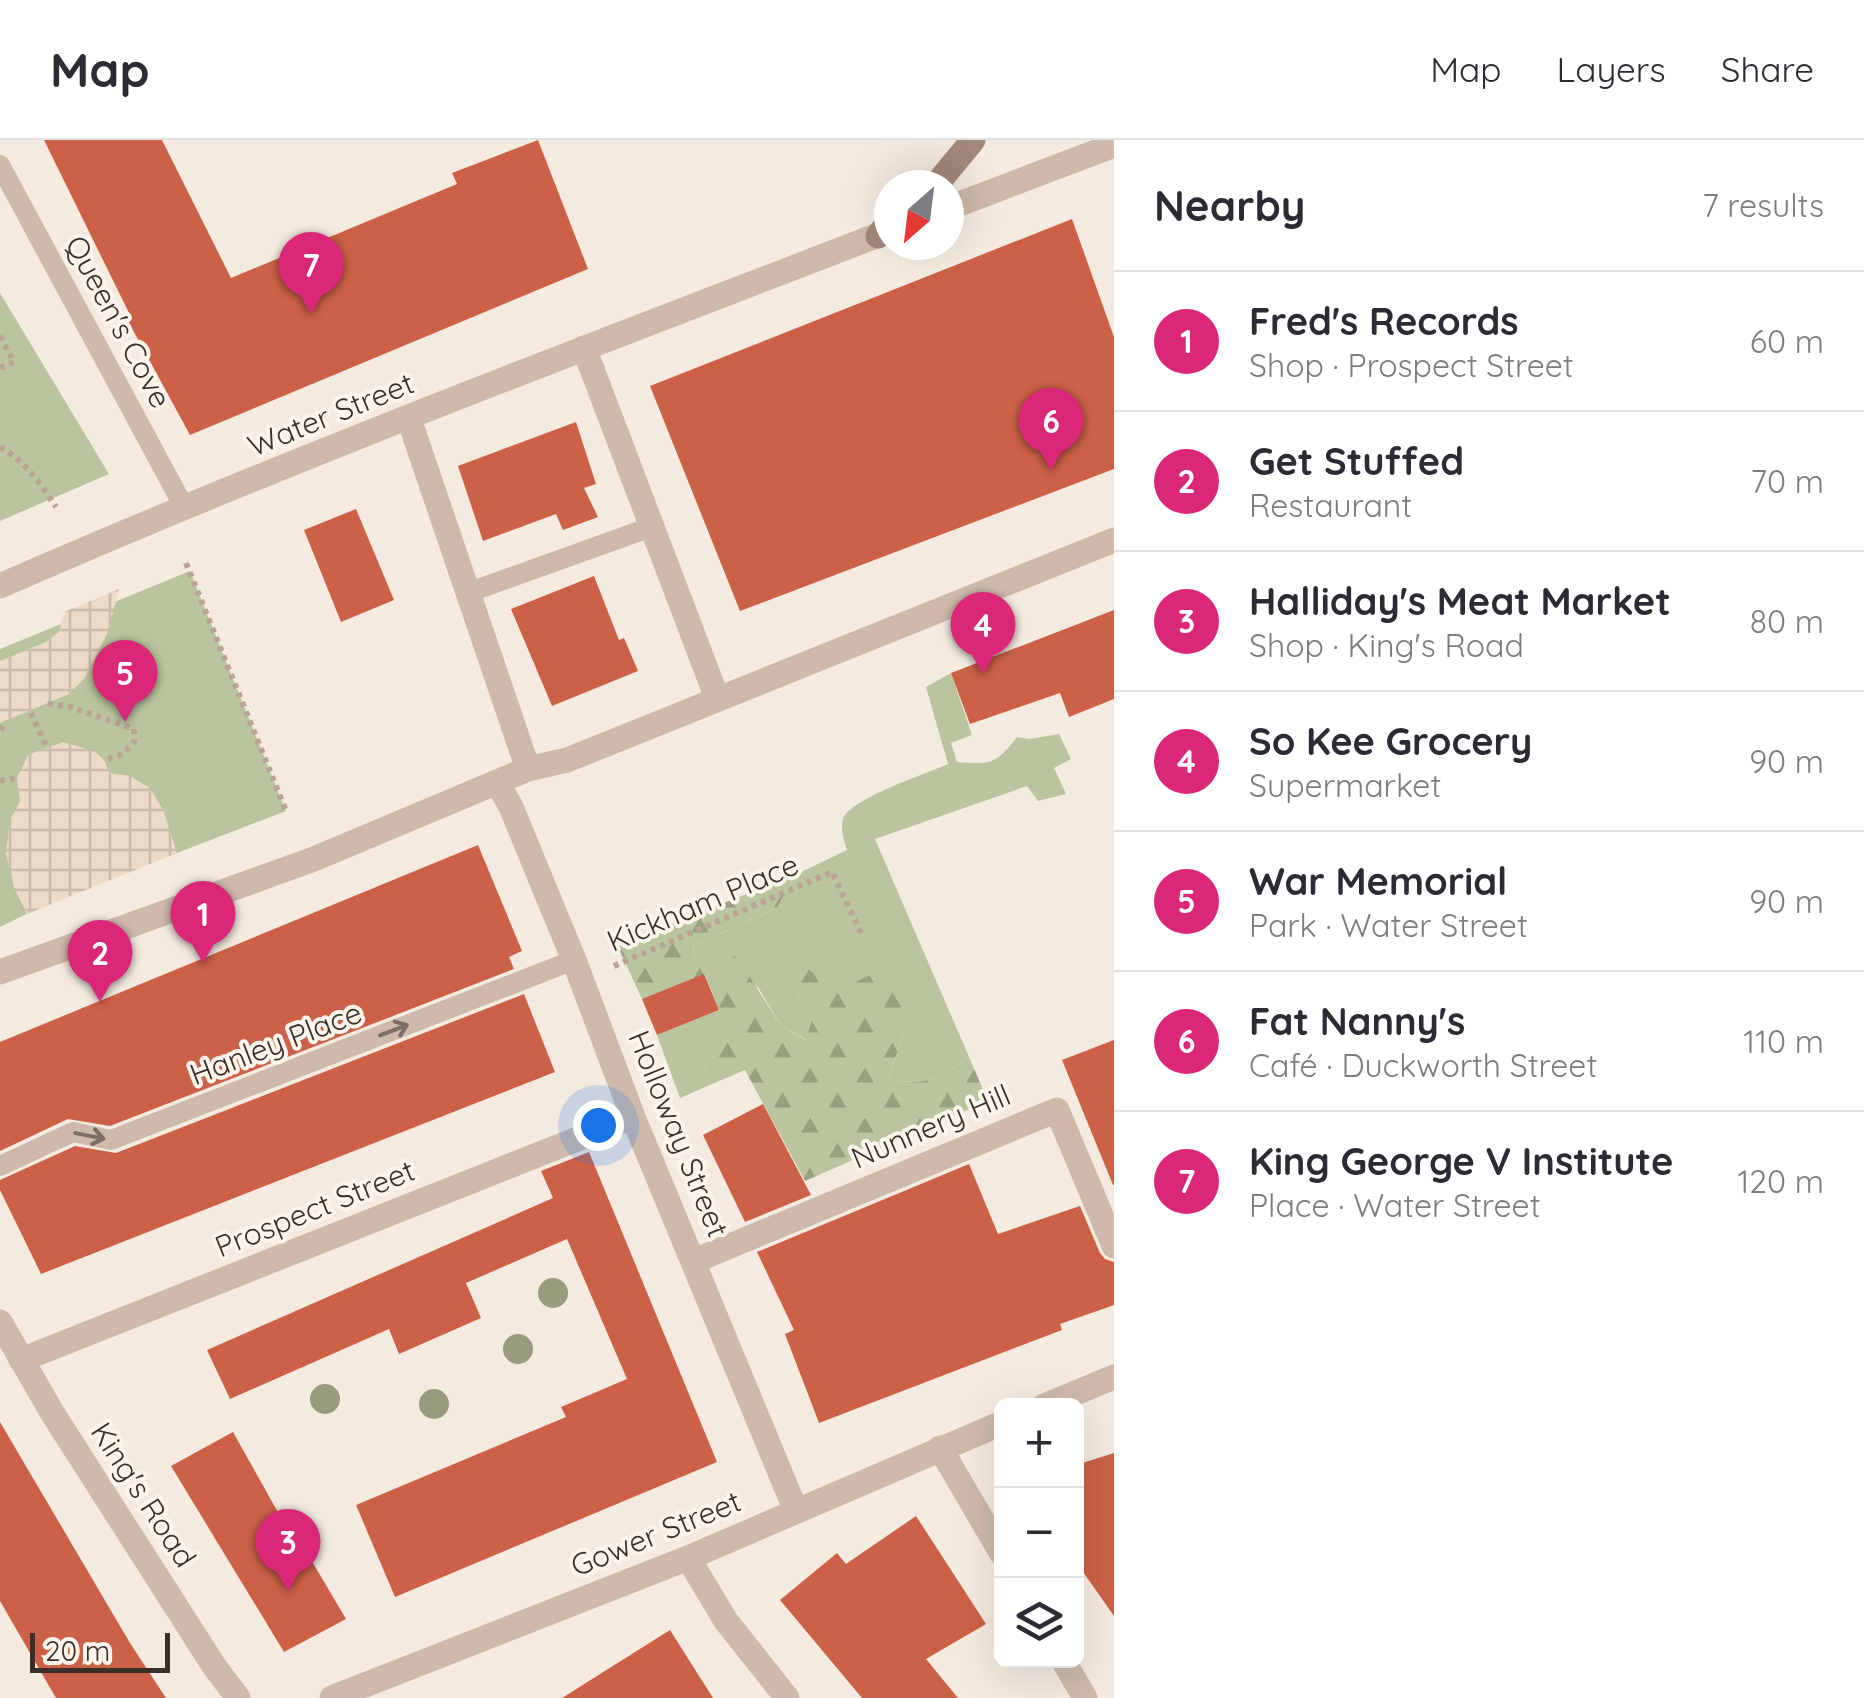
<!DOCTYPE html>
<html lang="en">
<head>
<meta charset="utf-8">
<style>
	:root { --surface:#fff; --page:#f7f7f7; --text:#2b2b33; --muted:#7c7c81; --line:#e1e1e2; --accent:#db2777 }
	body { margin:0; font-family:Quicksand,sans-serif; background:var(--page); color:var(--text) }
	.controls { position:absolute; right:30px; bottom:30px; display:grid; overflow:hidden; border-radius:15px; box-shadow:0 10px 40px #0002 }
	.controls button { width:90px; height:90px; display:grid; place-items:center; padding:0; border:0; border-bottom:2px solid var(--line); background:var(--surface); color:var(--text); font:50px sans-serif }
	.compass { position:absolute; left:874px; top:30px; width:90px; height:90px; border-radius:50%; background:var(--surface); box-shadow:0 10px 40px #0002; rotate:208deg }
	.scale { position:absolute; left:30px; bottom:25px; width:140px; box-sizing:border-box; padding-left:10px; border:5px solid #3b2f2a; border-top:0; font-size:28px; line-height:35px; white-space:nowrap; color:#3b2f2a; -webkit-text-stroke:8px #fbf4ed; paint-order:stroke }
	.you { position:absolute; left:598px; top:985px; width:35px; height:35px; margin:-25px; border:8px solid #fff; border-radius:50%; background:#1a73e8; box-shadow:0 0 0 15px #1a73e833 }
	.badge { display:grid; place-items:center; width:65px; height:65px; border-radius:50%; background:var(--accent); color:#fff; font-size:32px; font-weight:700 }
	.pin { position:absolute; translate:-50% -82px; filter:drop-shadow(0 2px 5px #0008) }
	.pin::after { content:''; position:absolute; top:52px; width:35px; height:30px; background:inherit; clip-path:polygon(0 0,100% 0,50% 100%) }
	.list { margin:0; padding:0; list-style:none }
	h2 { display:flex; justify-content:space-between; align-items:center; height:130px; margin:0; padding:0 40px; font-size:42px }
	h2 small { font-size:32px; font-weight:400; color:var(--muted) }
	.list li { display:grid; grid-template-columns:65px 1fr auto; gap:30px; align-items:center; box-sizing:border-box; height:140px; padding:0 40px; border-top:2px solid var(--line) }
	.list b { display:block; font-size:38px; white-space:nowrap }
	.list p { margin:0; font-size:32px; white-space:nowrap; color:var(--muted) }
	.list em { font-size:32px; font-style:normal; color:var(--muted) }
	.icon { flex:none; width:55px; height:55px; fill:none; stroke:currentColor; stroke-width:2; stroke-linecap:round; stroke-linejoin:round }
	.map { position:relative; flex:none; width:1114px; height:1558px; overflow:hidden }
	header { display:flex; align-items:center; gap:60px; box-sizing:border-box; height:140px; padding:0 50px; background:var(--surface); border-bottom:2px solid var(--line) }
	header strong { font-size:48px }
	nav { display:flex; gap:55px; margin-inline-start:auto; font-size:35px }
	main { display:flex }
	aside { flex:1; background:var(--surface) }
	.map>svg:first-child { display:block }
	.green { fill:#bac59f }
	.forest { fill:url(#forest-firs) }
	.plaza { fill:url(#plaza-grid) }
	.building { fill:#cc6147 }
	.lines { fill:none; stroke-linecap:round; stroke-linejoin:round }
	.path { stroke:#baa395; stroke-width:6; stroke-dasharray:5 5; stroke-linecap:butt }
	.service { stroke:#ceb9ab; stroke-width:20 }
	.minor { stroke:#ceb9ab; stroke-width:25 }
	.tertiary { stroke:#ceb9ab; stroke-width:25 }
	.secondary { stroke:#a2887c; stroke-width:25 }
	.tree { fill:#989b7d }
	.oneway { stroke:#7d6d64 }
	.labels { text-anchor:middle; stroke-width:8; stroke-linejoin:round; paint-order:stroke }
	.street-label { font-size:30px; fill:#3b2f2a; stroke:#fbf4ed }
</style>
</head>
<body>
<header>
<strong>Map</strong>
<nav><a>Map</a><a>Layers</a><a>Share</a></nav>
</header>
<main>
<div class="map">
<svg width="1114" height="1558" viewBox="0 0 1114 1558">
	<defs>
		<pattern id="forest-firs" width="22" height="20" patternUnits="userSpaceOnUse" patternTransform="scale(2.5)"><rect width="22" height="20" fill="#bac59f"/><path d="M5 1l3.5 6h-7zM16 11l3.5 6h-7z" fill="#98a082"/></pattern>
		<pattern id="plaza-grid" width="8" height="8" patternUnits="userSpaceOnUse" patternTransform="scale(2.5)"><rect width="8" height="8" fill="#eddac7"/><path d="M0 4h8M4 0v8" fill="none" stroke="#ccbbab"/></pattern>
	</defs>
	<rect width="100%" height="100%" fill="#f4eae0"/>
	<path class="green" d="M0 153 109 334 0 381Z
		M190 431 286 671 55 760 0 787V509Z
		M951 533 972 595 951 603 957 622C991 625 996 624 1017 597L1029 599 1059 594 1071 619 1054 628 1066 654 1038 661 1027 646 875 699 969 917C938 940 925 946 887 939L908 885 870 836 844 847 795 850 812 879 807 900 781 886 758 847 704 834 695 821 693 806 777 768 795 735 847 710C844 700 840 689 843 679 851 658 926 634 948 624L926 547Z
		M719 870 743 883 704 928 710 945 680 958 657 895Z"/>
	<path class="forest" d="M795 735 777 768 693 806 695 821 704 834 736 815 781 886 806 900 812 879 795 850 806 829 844 847 870 835 902 842 908 885 887 939C925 946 938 940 969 917L988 961 805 1041 745 930 710 945 704 928 742 883 719 870 705 835 642 859 617 805Z"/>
	<path class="plaza" d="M119 449 107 494 85 538 69 554 0 583V521L46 502 59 492 64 472Z
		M63 602 94 611 104 620 109 633 130 636 150 648 164 672 177 713 27 774 14 747 6 713 10 680 20 661 17 638 28 615Z"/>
	<path class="building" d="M44 0H162L231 138 457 44 452 33 538 0 588 129 190 295 128 181 132 179Z
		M1072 79 1114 197V329L740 471 650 246Z
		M576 282 596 344 584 348 598 377 563 390 556 374 483 401 458 326Z
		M356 369 394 460 341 482 304 390Z
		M594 436 619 500 624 498 638 531 552 566 511 469Z
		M1114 470V559L1069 577 1060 553 970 584 951 533Z
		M478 705 522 811 509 817 514 829 110 986 68 979 0 1011V902Z
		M704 834 719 870 657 895 642 859Z
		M524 854 555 932 41 1134 0 1050V1040L75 1006 116 1013Z
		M1114 900V1045H1113L1062 920Z
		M763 964 811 1055 745 1082 703 995Z
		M589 1012 717 1322 395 1457 356 1365 566 1277 561 1267 627 1239 567 1099 466 1143 481 1178 399 1214 389 1189 230 1259 207 1210 553 1058 541 1031Z
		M969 1024 998 1094 1080 1066 1100 1113 1105 1119 1114 1122V1165L1060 1184 1062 1190 819 1283 785 1194 794 1190 757 1112Z
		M0 1282 130 1503 166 1558H56L0 1461Z
		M233 1292 289 1392 293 1389 346 1479 284 1512 171 1326Z
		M1114 1313V1476L1076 1422V1325Z
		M916 1376 986 1484 926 1519 958 1558H862L780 1460 837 1413 846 1424Z
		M670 1490 713 1558H562Z"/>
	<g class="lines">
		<path class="path" d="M0 196 14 222 0 228
			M0 307C25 320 41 345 56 367
			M186 423 286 671
			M48 564 71 567 134 589V602L123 614 104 620
			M31 573 46 606
			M0 590 7 582
			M0 641 17 638
			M614 826 832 732 863 797"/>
		<path class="service" d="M0 25 184 367
			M467 453 654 386
			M0 1026 73 992 111 1000 574 820"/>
		<path class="minor" d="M584 208 717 558
			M409 279 528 629
			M497 642 511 667 574 820 633 977 796 1371
			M694 1121 1057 970 1114 1106
			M0 1182 53 1274 214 1526 238 1558
			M21 1220 633 977
			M1044 1266 1114 1237
			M940 1308 1002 1414
			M688 1418 726 1481 787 1558
			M1063 1520 1085 1558
			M332 1558 688 1418 1002 1283"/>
		<path class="tertiary" d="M949 68 1114 5
			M0 446C292 318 591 206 889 91
			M0 832 314 719 528 629 567 620 1114 400"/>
		<path class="secondary" d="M936 45 973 0
			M878 96 889 82"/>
	</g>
	<g class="tree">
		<circle cx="553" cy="1153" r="15"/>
		<circle cx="518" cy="1209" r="15"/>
		<circle cx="325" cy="1259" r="15"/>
		<circle cx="434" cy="1264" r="15"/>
	</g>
	<defs><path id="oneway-shaft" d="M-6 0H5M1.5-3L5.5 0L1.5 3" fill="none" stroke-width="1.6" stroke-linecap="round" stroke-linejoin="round" transform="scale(2.5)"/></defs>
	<g class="oneway">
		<use href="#oneway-shaft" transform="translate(394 890) rotate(-21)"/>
		<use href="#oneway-shaft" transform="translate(90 996) rotate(11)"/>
	</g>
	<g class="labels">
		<g class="street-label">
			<text transform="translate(118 182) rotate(62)" y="10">Queen's Cove</text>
			<text transform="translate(331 275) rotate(-22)" y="10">Water Street</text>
			<text transform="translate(703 763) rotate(-23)" y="10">Kickham Place</text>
			<text transform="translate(276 904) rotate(-21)" y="10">Hanley Place</text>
			<text transform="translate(931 987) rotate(-23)" y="10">Nunnery Hill</text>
			<text transform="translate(678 994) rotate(68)" y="10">Holloway Street</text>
			<text transform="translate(315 1069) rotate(-22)" y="10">Prospect Street</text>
			<text transform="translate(143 1355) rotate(57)" y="10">King's Road</text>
			<text transform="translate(656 1394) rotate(-22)" y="10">Gower Street</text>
		</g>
	</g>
</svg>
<div class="controls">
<button>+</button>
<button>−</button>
<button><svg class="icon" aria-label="layers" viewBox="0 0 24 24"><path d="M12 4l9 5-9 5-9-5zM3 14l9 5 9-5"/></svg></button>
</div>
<svg class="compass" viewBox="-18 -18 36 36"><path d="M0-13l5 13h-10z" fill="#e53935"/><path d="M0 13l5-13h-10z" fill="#7c7c81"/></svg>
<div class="scale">20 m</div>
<div class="you"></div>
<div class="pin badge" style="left:203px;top:823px">1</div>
<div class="pin badge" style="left:100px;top:862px">2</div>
<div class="pin badge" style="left:288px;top:1451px">3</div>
<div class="pin badge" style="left:983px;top:534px">4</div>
<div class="pin badge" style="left:125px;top:582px">5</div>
<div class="pin badge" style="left:1051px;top:330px">6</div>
<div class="pin badge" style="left:311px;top:174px">7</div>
</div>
<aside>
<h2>Nearby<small>7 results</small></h2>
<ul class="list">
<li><span class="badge">1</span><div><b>Fred's Records</b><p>Shop · Prospect Street</p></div><em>60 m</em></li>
<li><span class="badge">2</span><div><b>Get Stuffed</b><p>Restaurant</p></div><em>70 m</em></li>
<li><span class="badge">3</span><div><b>Halliday's Meat Market</b><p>Shop · King's Road</p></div><em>80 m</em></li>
<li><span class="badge">4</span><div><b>So Kee Grocery</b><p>Supermarket</p></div><em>90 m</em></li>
<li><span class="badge">5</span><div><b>War Memorial</b><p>Park · Water Street</p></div><em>90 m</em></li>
<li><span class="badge">6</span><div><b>Fat Nanny's</b><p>Café · Duckworth Street</p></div><em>110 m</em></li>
<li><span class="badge">7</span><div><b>King George V Institute</b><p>Place · Water Street</p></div><em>120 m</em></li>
</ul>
</aside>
</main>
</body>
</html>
